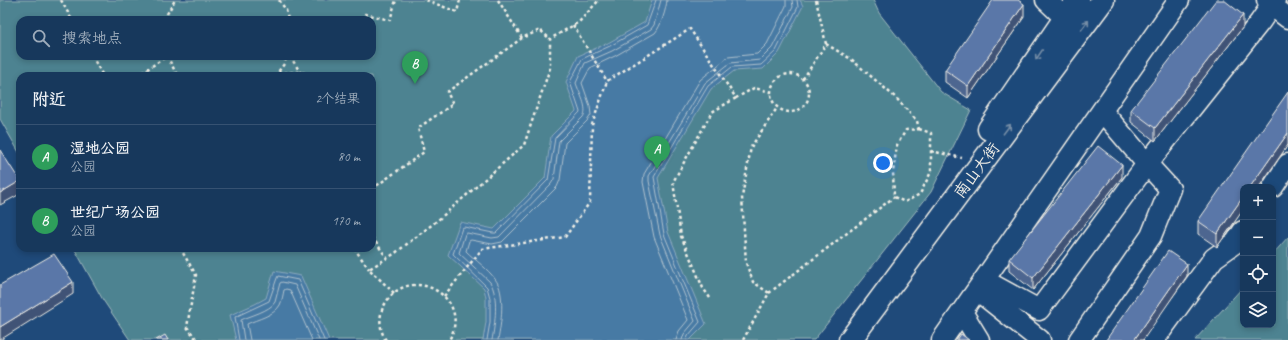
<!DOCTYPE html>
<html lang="zh">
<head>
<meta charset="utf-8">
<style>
	:root { --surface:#17385c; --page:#203f62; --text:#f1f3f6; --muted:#9eacbb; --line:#365272; --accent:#8abfa5 }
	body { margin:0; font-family:Caveat,"LXGW WenKai TC",sans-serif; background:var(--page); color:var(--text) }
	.controls { position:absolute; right:12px; bottom:12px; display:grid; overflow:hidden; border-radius:8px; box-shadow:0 2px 6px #0003 }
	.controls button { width:36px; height:36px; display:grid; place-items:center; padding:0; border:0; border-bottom:1px solid var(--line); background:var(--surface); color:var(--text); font:20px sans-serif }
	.you { position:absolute; left:883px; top:163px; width:14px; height:14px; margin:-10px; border:3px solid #fff; border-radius:50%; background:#1a73e8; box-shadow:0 0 0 6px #1a73e833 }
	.badge { display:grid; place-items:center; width:26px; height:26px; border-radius:50%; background:var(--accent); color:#fff; font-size:13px; font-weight:700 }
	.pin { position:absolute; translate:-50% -33px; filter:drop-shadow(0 1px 2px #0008) }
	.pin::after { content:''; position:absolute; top:21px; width:14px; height:12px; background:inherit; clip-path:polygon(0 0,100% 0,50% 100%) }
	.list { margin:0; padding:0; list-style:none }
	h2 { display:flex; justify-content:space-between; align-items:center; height:52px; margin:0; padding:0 16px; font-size:17px }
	h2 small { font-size:13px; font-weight:400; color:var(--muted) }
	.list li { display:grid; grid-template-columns:26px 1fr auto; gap:12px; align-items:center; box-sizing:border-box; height:64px; padding:0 16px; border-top:1px solid var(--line) }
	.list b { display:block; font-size:15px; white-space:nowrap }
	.list p { margin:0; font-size:13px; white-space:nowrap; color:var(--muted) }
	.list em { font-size:13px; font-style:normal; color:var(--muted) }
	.icon { flex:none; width:22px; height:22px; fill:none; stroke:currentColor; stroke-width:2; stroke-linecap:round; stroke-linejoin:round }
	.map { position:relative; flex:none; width:1288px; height:340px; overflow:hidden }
	.search { position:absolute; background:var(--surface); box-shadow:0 2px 6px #0003; left:16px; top:16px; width:360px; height:44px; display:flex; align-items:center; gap:10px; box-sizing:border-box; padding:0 14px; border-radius:12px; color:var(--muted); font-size:15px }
	.panel { position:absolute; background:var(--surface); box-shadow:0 2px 6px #0003; left:16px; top:72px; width:360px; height:180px; border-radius:12px }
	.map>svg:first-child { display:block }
	.green { fill:#4d8391; stroke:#a0babc; fill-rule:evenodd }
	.water { fill:#477aa4; stroke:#8caabf }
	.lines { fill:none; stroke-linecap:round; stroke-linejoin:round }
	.shore { stroke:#afc1cd; stroke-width:1 }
	.street-casing { stroke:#f4f1e8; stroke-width:23 }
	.secondary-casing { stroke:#f4f1e8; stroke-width:25 }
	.path { stroke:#f4f1e8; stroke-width:2.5; stroke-dasharray:3 3; stroke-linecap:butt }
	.street { stroke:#1f4a7a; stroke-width:20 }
	.secondary { stroke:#1f4a7a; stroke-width:22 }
	.wall { fill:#4d6690; stroke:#f4f1e8 }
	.shaded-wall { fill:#3f5376; stroke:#f4f1e8 }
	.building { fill:#5a77a8; stroke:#f4f1e8 }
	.oneway { stroke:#748da6 }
	.labels { text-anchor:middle; stroke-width:3; stroke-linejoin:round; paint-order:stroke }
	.street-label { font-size:16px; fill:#f4f1e8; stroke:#1f4a7a }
</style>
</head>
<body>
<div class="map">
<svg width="1288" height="340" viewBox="0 0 1288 340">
	<rect width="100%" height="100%" fill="#1f4a7a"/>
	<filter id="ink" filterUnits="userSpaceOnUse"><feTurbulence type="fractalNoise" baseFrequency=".025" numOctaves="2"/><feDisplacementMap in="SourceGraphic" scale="8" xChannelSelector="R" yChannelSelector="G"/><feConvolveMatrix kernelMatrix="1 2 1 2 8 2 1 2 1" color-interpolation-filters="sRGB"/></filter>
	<g filter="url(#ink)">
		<path class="green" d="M0 0H873L879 13 941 92 971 110 931 192 814 340H130L103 300 74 248H372V76H20V154L0 119ZM20 20H372V56H20Z
			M1288 237V340H1195L1243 287V325H1273V254Z"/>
		<path class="water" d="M652 0H800L803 6 779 53 763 69 734 71 711 89 658 178 668 232 706 324 690 340H483L486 322V298L484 288 448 255 460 222 494 229 545 178 551 136 576 111 566 82 578 56 608 43 645 22Z
			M274 271 301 276 329 340H236L230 315 255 304 266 298Z"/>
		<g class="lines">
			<path class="shore" d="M239 340 235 317 269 301 277 278 278 276 298 280 324 340
				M244 340 241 320C249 316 270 311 275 302 277 296 278 289 280 283L282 282 295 285 319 340
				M250 340 247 324C257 319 274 316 280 305 282 301 283 295 284 290L286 289 290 290 312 340
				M487 340 490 322V298L487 287 453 254 462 228 464 227 493 233H496L548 180 555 138 580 112 570 82 582 59 610 46 647 25 656 0
				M492 340C495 324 499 296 490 282L459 253 465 234 467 233 492 238 499 237 551 184 554 179 559 141 583 117C589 108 579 93 576 83L585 63 612 51 651 29 654 25 661 0
				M498 340C501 325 506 292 495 279 488 269 475 260 466 251L469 241 471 240 492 244 502 242 557 187 560 180 565 143 587 121 591 115 590 106 582 83 590 68 615 56 655 33C661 26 666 10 667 0
				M676 340 679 331 688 320 654 237 643 182 644 174 700 80 728 57 757 54 767 44 786 6V0
				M682 340 684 334 695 321 660 235 649 181V176L705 83 730 63 760 60 772 48 793 7 792 0
				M687 340 688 336 700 322 664 234 654 177 708 86 732 67 761 65 776 51 798 7 797 0"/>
			<defs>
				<path id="street" d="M1046 0 1065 18
					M1267 0 1271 5 1288 18
					M1273 187 1288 164
					M984 280 1039 310 1147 164 1260 22 1275 0
					M977 290 1040 340
					M962 312 979 340
					M942 340 1179 0
					M1079 340 1151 236 1170 189 1147 164 1102 111
					M1154 340 1214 258 1235 243 1243 231"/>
				<path id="secondary" d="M989 129 1065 18 1078 0
					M850 340 1103 0"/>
			</defs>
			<use href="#street" class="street-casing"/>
			<use href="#secondary" class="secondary-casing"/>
			<path class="path" d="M61 0 72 20
				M279 0 286 10 288 20
				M426 0 457 12 460 0
				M498 0 522 38
				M166 20 167 14 175 0
				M364 20 365 14 390 20 396 0
				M573 25 607 81 690 29 736 98 754 88 771 92
				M826 44 851 59 896 98 917 121 919 129
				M92 56 103 76
				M167 56 176 73 179 76
				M290 56 300 72V76
				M278 73 300 72 318 76
				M771 93a19 19 0 1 1 38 0a19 19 0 1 1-38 0Z
				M137 76 167 56
				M275 76 284 64 287 56
				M803 79 826 44 816 0
				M919 129 931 133V172L920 194 905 202 894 197 893 172 897 145 906 130Z
				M931 151 962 158
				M372 189 424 152 418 128 453 104 447 92 522 38 540 30 550 39
				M372 237 387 258
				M180 248 196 275 187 327 197 340
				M354 248 369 269
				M394 293 369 269 394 254 438 220 524 145 550 68V39L579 22 599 0
				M769 293 894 197
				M444 296 482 249 565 237 590 202 592 125 607 81
				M710 298 703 288 681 236 673 182 712 112 736 98
				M386 340C380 332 379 319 382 310 404 258 475 296 449 340
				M743 340 769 293 753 282 746 263 742 197 751 147 777 108"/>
			<use href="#street" class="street"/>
			<use href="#secondary" class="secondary"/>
		</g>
		<path class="wall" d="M1024 17 968 98 945 82V70Z
			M1243 27 1155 141 1131 122V110Z
			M1288 145 1259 187H1243V210L1217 247 1198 234V221Z
			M1122 177 1033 290 1009 271V259Z"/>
		<path class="shaded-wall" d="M1024 4V17L968 98V86Z
			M1243 15V27L1155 141V128Z
			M1288 133V145L1259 187H1250Z
			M1122 165V177L1033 290V278Z
			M20 181V194L0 205V193Z
			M1243 197V210L1217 247V234Z
			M1187 264V276L1143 340H1134Z
			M73 282V294L0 340V327Z"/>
		<path class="building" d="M993 0H1018L1024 4 968 86 945 70Z
			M1216 0H1224L1243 15 1155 128 1131 110Z
			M1288 92V133L1250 187H1243V197L1217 234 1198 221Z
			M1098 146 1122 165 1033 278 1009 259Z
			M0 150 20 181 0 193Z
			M1168 251 1187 264 1134 340H1106Z
			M54 254 73 282 0 327V285Z
			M961 334 969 340H957Z
			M165 335 168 340H156Z"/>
		<defs><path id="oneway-shaft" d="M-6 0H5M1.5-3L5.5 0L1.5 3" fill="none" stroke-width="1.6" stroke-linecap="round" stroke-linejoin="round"/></defs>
		<g class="oneway">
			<use href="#oneway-shaft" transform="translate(1085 25) rotate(-53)"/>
			<use href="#oneway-shaft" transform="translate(1039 55) rotate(124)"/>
			<use href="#oneway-shaft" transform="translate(1007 129) rotate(-53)"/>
		</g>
	</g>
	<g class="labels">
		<g class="street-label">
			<text transform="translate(976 170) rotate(-53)" y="6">南山大街</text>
		</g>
	</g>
</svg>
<div class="controls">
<button>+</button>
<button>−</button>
<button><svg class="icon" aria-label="locate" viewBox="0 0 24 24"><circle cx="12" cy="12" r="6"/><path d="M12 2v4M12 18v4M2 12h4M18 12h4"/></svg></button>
<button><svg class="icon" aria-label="layers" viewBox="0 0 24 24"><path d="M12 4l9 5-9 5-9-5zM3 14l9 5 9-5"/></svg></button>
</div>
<div class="you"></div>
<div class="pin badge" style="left:657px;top:169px;background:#2e9e5b">A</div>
<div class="pin badge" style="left:415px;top:84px;background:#2e9e5b">B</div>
<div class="search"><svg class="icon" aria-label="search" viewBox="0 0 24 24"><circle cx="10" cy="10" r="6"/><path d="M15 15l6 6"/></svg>搜索地点</div>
<section class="panel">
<h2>附近<small>2个结果</small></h2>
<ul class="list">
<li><span class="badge" style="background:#2e9e5b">A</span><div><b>湿地公园</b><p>公园</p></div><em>80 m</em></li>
<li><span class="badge" style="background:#2e9e5b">B</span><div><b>世纪广场公园</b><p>公园</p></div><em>170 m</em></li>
</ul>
</section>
</div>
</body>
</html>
